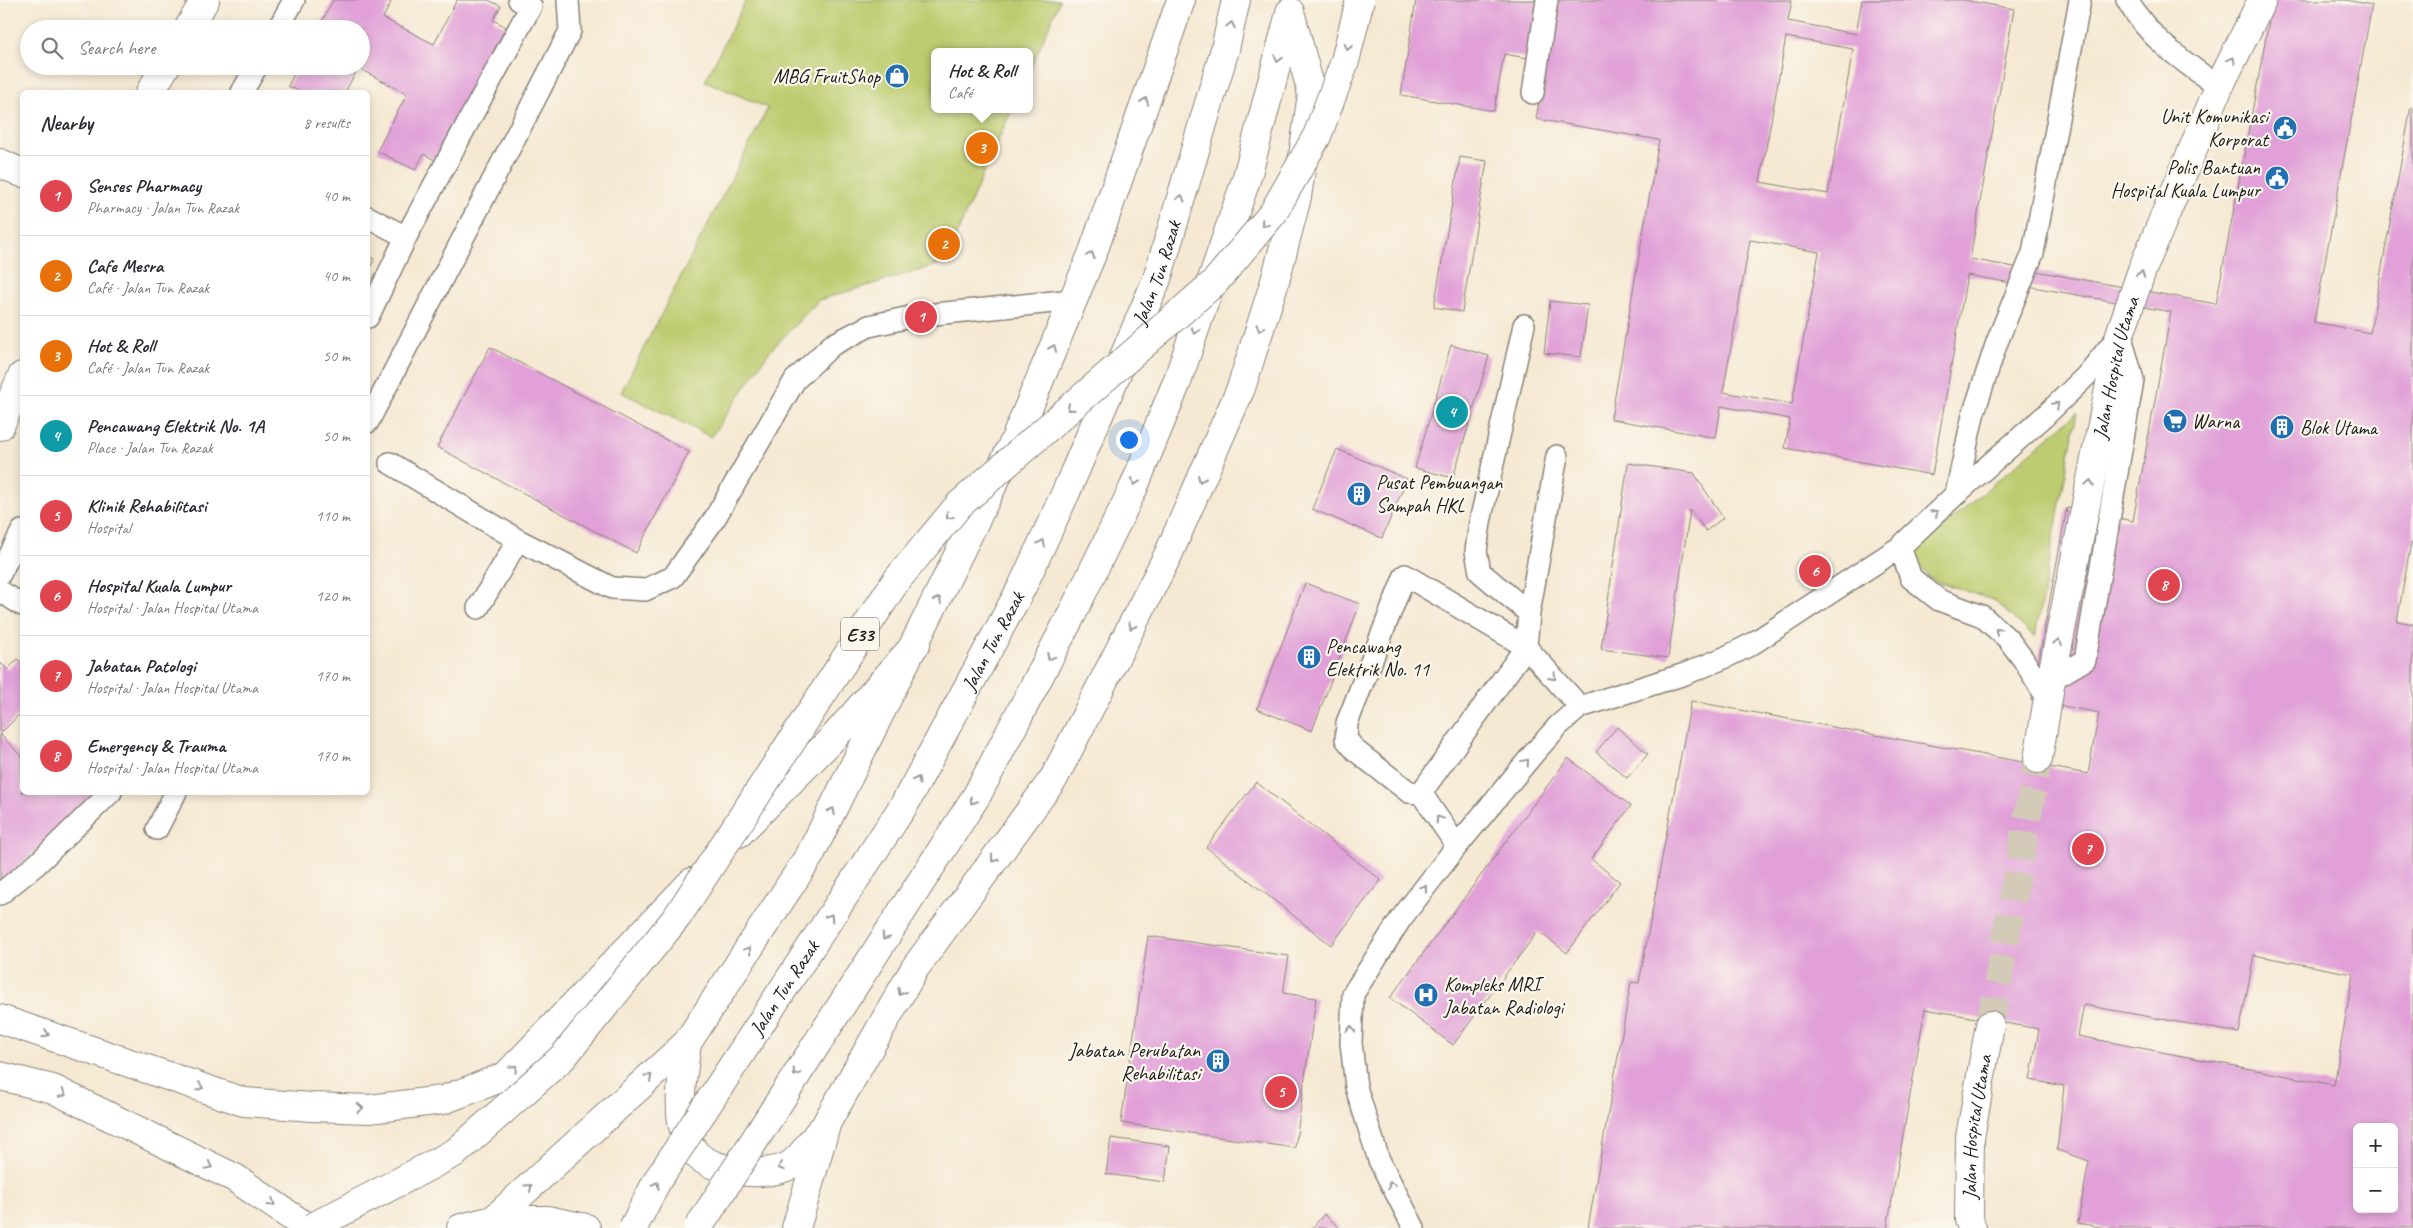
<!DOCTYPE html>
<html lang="en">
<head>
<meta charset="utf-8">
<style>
	:root { --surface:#fff; --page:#f2f2f3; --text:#2b2b33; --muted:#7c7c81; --line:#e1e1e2; --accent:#7c3aed }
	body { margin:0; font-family:Caveat,sans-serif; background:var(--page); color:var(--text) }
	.controls { position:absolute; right:15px; bottom:15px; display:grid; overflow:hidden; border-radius:8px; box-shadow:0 2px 8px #0003 }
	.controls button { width:45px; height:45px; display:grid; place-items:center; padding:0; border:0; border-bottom:1px solid var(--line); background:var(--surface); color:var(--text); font:25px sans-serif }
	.you { position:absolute; left:1128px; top:439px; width:18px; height:18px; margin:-12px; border:4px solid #fff; border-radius:50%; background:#1a73e8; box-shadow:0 0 0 8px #1a73e833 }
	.badge { display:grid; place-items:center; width:32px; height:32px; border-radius:50%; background:var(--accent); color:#fff; font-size:16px; font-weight:700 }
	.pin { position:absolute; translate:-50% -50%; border:2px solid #fff; box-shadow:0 1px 5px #0006 }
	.popup { position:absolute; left:931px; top:48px; width:102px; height:65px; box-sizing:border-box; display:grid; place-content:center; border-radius:8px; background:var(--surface); filter:drop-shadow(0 1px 4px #0005); font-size:16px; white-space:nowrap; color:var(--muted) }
	.popup b { font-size:19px; color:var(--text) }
	.popup::after { content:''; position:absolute; left:50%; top:100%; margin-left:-10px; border:10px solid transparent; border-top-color:var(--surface) }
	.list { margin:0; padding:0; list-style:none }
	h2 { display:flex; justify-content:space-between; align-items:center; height:65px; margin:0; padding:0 20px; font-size:21px }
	h2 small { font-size:16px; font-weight:400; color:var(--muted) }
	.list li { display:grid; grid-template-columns:32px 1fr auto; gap:15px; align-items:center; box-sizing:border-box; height:80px; padding:0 20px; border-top:1px solid var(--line) }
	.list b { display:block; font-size:19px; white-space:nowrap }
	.list p { margin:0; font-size:16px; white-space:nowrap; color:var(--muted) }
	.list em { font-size:16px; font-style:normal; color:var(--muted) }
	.icon { flex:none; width:28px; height:28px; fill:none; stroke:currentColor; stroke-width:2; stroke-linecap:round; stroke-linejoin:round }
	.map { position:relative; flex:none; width:2413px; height:1228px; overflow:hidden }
	.search { position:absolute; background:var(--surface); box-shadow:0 2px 8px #0003; left:20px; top:20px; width:350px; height:55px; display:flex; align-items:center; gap:12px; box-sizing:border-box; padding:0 18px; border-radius:28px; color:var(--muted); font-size:19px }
	.panel { position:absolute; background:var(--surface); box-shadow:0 2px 8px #0003; left:20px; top:90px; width:350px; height:705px; border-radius:8px }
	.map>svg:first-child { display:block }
	.green { fill:#bdcc6f; stroke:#6c7446 }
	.building { fill:#e1a1d8; fill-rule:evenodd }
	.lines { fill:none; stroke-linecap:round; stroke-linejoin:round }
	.street-tunnel { stroke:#d4cab8; stroke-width:28; stroke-dasharray:28 14; stroke-linecap:butt }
	.lane-casing { stroke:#888278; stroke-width:24 }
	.street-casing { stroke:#888278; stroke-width:30 }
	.primary-casing { stroke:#888278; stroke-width:30 }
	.highway-casing { stroke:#888278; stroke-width:30 }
	.lane { stroke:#fff; stroke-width:21 }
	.street { stroke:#fff; stroke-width:28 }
	.primary { stroke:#fff; stroke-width:28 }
	.highway { stroke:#fff; stroke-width:28 }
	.primary-bridge-casing { stroke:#888278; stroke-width:30; stroke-linecap:butt }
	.highway-bridge-casing { stroke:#888278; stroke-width:30; stroke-linecap:butt }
	.primary-bridge { stroke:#fff; stroke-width:28 }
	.highway-bridge { stroke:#fff; stroke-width:28 }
	.oneway { stroke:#999 }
	.labels { text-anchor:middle; stroke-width:4.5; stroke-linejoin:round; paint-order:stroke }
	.shield { fill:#fbf7ec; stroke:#5f5e5a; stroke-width:1 }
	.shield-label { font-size:19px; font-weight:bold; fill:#1c1c1c }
	.poi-label { font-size:20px; fill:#1c1c1c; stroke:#fbf7ec; text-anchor:start }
	.street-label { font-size:20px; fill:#1c1c1c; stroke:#fbf7ec }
</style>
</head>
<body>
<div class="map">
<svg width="2413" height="1228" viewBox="0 0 2413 1228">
	<rect width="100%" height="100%" fill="#fbf7ec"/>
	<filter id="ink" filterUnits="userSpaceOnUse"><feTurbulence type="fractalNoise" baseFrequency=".02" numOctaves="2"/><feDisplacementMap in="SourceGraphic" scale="10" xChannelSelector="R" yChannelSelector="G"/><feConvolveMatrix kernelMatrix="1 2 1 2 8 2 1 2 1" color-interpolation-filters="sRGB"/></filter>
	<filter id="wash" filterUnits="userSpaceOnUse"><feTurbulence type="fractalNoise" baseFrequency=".0096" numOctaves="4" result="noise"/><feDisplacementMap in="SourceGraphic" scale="20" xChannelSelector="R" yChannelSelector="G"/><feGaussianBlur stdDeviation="1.12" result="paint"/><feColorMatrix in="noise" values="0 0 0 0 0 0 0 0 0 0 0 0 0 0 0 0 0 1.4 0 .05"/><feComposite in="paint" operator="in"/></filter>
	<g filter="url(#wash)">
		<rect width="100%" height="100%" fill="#f5e9d3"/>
		<path class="green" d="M746 0H1060L1030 70V52H934V109H1012L944 263 819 300 769 352 711 437 621 392 768 108 705 81Z
			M2077 413 2035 637 1993 600 1931 579 1910 555Z"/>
		<g id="blocks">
			<path class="building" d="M333 0H392L383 18 434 44 457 0H488L501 6 493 20 506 27 436 161 424 154 415 170 377 151 407 94 358 68 345 92H298L299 91 288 86 298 66H361V29H318Z
				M1416 0H1543L1533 59 1504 54 1494 111 1401 95Z
				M1557 0H1792L1788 21 1856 34 1862 0H1964L2014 9 1970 259 2216 304 2273 0H2346L2372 5 2314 322 2370 333 2411 107 2413 108V544L2411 543 2397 621 2413 624V1228H2105L2078 1223 2089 1161 2057 1150 2064 1086 2030 1080 2039 1029 1925 1009 1887 1228H1588L1631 982 1639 983 1691 701 2088 774 2099 713 2031 700 2067 508 2133 521 2171 312 1967 275 1932 475 1785 448 1790 419 1721 406 1716 438 1611 419 1659 140 1536 119ZM1786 37 1853 49 1828 194 1760 182ZM1750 240 1819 252 1792 404 1723 392ZM2254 955 2353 974 2334 1085 2078 1036 2084 1005 2239 1033ZM2357 1127H2394V1209H2357Z
				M1460 157 1487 161 1462 312 1434 307Z
				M368 256 374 259 368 273Z
				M1550 301 1588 305 1581 357 1544 353Z
				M1451 345 1489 356 1453 478 1415 468Z
				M490 347 689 452 636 553 437 447Z
				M1337 449 1407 479 1382 538 1312 509Z
				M1628 463 1694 473 1723 518 1706 531 1690 510 1668 658 1601 649Z
				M1305 583 1360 604 1312 731 1257 709Z
				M18 659 22 664V712L0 734 22 757V792H102L0 882V662L7 670Z
				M1617 727 1648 754 1627 778 1596 752Z
				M1568 758 1631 806 1591 859 1620 882 1567 953 1538 931 1453 1045 1390 998Z
				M1256 782 1381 880 1331 945 1206 847Z
				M1148 936 1289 956 1283 993 1316 998 1295 1148 1121 1123Z
				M1111 1138 1170 1146 1165 1182 1106 1174Z
				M1324 1214 1340 1228H1312Z"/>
		</g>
	</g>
	<g filter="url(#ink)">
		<use href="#blocks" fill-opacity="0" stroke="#888278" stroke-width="1"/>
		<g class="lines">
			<path class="street-tunnel" d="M1990 1025 2038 759"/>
			<defs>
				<path id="lane" d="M2127 0C2150 40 2182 60 2219 87
					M278 29 294 0
					M242 92 257 66
					M1533 93 1547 0
					M368 217 406 237
					M368 317 406 237 531 6 519 0
					M1524 325 1480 522 1476 551 1480 572 1529 613
					M368 422 570 31 568 0
					M1557 456 1529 613 1526 647 1428 783 1421 793 1409 792 1356 751 1346 739 1347 723 1405 575 1526 647 1580 707
					M390 463 518 540 612 588 645 590 673 577 715 518 795 380 832 345 869 326 915 316 1073 300
					M1956 494 1973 415 1997 342 2033 253 2080 0
					M1900 547 1911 578 1939 600 1982 616 2008 639 2023 659 2047 698
					M0 574 22 531
					M0 591 22 605
					M478 608 518 540
					M2051 680 2085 660 2133 380 2121 337
					M1421 793 1457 846
					M157 829 176 792
					M0 894 37 864 111 792
					M1414 1228 1379 1160 1356 1087 1351 1043 1353 994 1400 920 1457 846 1534 753 1559 725 1580 707 1685 674 1724 658 1752 644 1900 547 1956 494 2047 414 2087 375 2120 334"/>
				<g id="street">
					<path d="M188 29 205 0"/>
					<path d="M150 92 166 66"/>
					<path d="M0 163 22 173"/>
					<path d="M0 426 22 376"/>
					<path id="s1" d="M2038 759 2051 680 2120 334 2142 270 2219 87 2262 0"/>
					<path id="s2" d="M1972 1228 1969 1219 1970 1137 1990 1025"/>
				</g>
				<g id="primary">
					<path id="s3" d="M1022 587 1066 492 1157 279 1225 49 1236 0"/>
					<path d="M1072 614 1133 489 1177 382 1247 177 1290 13"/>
					<path d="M687 1043C684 1068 678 1097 682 1122 684 1132 690 1147 696 1154 714 1173 772 1179 793 1163 803 1155 812 1140 820 1131"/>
					<path d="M493 1220 687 1043 810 855 1014 442 1093 252 1181 0"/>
					<path d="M461 1228 493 1220H547L586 1228"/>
					<path d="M796 1228 827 1122 915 968 1054 778 1168 555 1241 388 1275 281 1297 197 1312 94 1290 12"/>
				</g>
				<path id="highway" d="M739 833 836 735 916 644
					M0 1019 244 1102 312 1107 369 1109 443 1100 506 1076 692 882
					M0 1076 53 1089 235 1178 308 1228"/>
			</defs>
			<use href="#lane" class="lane-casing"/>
			<use href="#street" class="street-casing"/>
			<use href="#primary" class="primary-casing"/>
			<use href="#highway" class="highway-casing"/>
			<use href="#lane" class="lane"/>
			<use href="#street" class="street"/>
			<use href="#primary" class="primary"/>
			<use href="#highway" class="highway"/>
			<defs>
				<g id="primary-bridge">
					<path id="s4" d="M633 1228 657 1181 904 805 1022 587"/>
					<path d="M698 1228 977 795 1072 614"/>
				</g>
				<path id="highway-bridge" d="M311 1228 456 1152 563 1057 677 917 896 581 959 505 1215 282 1273 213 1317 136 1345 61 1360 0"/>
			</defs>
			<use href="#primary-bridge" class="primary-bridge-casing"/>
			<use href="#highway-bridge" class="highway-bridge-casing"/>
			<use href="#primary-bridge" class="primary-bridge"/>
			<use href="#highway-bridge" class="highway-bridge"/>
		</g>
		<defs><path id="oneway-chevron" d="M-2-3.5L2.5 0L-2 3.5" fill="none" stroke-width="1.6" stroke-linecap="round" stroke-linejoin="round" transform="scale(1.25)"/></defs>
		<g class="oneway">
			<use href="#oneway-chevron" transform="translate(1231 25) rotate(-77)"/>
			<use href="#oneway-chevron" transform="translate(1348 47) rotate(104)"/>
			<use href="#oneway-chevron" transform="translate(1278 59) rotate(105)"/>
			<use href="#oneway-chevron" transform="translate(2232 60) rotate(-64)"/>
			<use href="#oneway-chevron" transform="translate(1145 101) rotate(-71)"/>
			<use href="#oneway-chevron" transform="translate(1181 198) rotate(-73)"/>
			<use href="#oneway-chevron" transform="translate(1264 224) rotate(130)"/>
			<use href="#oneway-chevron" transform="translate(1091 255) rotate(-69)"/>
			<use href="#oneway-chevron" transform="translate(2141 274) rotate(-70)"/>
			<use href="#oneway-chevron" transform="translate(1260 328) rotate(107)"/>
			<use href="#oneway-chevron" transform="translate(1195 331) rotate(109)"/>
			<use href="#oneway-chevron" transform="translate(1053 348) rotate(-68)"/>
			<use href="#oneway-chevron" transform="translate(2056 405) rotate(-45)"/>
			<use href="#oneway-chevron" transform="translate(1070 408) rotate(140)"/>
			<use href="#oneway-chevron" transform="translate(1201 479) rotate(114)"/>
			<use href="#oneway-chevron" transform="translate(1135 482) rotate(113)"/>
			<use href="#oneway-chevron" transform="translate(2090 483) rotate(-79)"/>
			<use href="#oneway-chevron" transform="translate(1935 513) rotate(-43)"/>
			<use href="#oneway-chevron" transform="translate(949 516) rotate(130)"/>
			<use href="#oneway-chevron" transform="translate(1042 543) rotate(-65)"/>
			<use href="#oneway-chevron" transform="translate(938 600) rotate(-64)"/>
			<use href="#oneway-chevron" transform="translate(1132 626) rotate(117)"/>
			<use href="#oneway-chevron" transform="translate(1998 631) rotate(-138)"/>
			<use href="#oneway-chevron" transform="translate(2058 642) rotate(-79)"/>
			<use href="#oneway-chevron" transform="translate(1050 657) rotate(118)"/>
			<use href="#oneway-chevron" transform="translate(1553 677) rotate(48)"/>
			<use href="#oneway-chevron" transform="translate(1526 762) rotate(-50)"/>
			<use href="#oneway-chevron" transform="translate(917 780) rotate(-61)"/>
			<use href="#oneway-chevron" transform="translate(973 801) rotate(123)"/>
			<use href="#oneway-chevron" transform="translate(832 811) rotate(-63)"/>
			<use href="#oneway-chevron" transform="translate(1439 819) rotate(-124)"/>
			<use href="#oneway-chevron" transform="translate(994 859) rotate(126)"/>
			<use href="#oneway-chevron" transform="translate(1424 888) rotate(-53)"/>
			<use href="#oneway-chevron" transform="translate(830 917) rotate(-57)"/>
			<use href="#oneway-chevron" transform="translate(885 937) rotate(123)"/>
			<use href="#oneway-chevron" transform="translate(748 950) rotate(-57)"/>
			<use href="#oneway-chevron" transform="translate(901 992) rotate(120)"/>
			<use href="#oneway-chevron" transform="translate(1351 1029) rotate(-88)"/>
			<use href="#oneway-chevron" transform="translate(46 1034) rotate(19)"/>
			<use href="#oneway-chevron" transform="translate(514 1068) rotate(-47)"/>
			<use href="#oneway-chevron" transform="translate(796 1073) rotate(123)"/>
			<use href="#oneway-chevron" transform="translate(649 1077) rotate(-42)"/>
			<use href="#oneway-chevron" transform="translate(200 1087) rotate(19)"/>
			<use href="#oneway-chevron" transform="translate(63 1094) rotate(26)"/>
			<use href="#oneway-chevron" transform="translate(360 1108) rotate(1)"/>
			<use href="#oneway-chevron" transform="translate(209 1166) rotate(26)"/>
			<use href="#oneway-chevron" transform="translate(781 1167) rotate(162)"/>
			<use href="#oneway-chevron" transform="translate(656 1185) rotate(-61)"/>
			<use href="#oneway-chevron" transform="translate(1391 1185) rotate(-117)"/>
			<use href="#oneway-chevron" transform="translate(529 1187) rotate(-42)"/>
			<use href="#oneway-chevron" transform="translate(272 1203) rotate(34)"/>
		</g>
	</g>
	<defs>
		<symbol id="shop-disc" viewBox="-11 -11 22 22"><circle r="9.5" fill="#1f6fb2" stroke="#fbf7ec"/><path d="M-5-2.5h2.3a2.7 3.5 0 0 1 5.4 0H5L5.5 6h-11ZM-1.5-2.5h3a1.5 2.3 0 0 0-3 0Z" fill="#fff"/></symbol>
		<symbol id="civic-disc" viewBox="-11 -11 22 22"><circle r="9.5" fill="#1f6fb2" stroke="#fbf7ec"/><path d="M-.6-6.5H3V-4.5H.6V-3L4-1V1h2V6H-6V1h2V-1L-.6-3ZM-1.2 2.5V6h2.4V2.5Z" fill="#fff"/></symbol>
		<symbol id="supermarket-disc" viewBox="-11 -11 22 22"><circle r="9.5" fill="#1f6fb2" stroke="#fbf7ec"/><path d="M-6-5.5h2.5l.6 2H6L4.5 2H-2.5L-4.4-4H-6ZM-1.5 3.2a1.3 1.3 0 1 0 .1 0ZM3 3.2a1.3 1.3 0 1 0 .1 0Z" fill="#fff"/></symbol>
		<symbol id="building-disc" viewBox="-11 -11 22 22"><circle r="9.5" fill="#1f6fb2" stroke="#fbf7ec"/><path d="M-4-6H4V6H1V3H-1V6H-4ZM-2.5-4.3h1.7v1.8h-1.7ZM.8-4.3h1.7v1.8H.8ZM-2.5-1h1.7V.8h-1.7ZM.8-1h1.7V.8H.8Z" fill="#fff"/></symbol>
		<symbol id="hospital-disc" viewBox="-11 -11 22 22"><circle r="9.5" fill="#1f6fb2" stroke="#fbf7ec"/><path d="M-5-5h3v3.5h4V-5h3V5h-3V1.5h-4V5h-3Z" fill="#fff"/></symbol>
	</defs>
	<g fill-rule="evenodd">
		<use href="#shop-disc" x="883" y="62" width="28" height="28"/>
		<use href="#civic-disc" x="2271" y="114" width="28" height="28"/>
		<use href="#civic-disc" x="2263" y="164" width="28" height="28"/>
		<use href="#supermarket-disc" x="2161" y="407" width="28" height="28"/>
		<use href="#building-disc" x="2268" y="413" width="28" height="28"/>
		<use href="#building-disc" x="1345" y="480" width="28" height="28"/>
		<use href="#building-disc" x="1295" y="643" width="28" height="28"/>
		<use href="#hospital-disc" x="1412" y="981" width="28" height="28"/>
		<use href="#building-disc" x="1204" y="1047" width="28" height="28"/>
	</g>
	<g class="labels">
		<rect class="shield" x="841" y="617.5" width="38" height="33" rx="4"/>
		<g class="shield-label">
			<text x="860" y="641">E33</text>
		</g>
		<g class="poi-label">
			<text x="880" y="83" text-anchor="end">MBG FruitShop</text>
			<text x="2268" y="123" text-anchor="end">Unit Komunikasi<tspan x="2268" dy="23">Korporat</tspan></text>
			<text x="2260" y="174" text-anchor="end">Polis Bantuan<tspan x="2260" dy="23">Hospital Kuala Lumpur</tspan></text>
			<text x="2192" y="428">Warna</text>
			<text x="2300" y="434">Blok Utama</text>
			<text x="1376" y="489">Pusat Pembuangan<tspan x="1376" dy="23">Sampah HKL</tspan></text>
			<text x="1326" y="653">Pencawang<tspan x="1326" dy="23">Elektrik No. 11</tspan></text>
			<text x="1444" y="991">Kompleks MRI<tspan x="1444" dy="23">Jabatan Radiologi</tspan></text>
			<text x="1200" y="1057" text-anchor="end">Jabatan Perubatan<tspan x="1200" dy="23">Rehabilitasi</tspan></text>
		</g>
		<g class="street-label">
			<text dy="7" stroke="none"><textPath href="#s3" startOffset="342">Jalan Tun Razak</textPath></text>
			<text dy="7" stroke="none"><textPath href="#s1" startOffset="399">Jalan Hospital Utama</textPath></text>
			<text dy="7" stroke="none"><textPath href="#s4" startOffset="689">Jalan Tun Razak</textPath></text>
			<text dy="7" stroke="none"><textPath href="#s4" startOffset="284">Jalan Tun Razak</textPath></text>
			<text dy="7" stroke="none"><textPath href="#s2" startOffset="102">Jalan Hospital Utama</textPath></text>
		</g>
	</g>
</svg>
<div class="controls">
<button>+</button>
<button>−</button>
</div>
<div class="you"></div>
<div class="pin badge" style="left:921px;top:317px;background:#e0444e">1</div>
<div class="pin badge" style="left:944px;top:244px;background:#e8710a">2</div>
<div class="pin badge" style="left:982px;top:148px;background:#e8710a">3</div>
<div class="popup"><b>Hot &amp; Roll</b>Café</div>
<div class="pin badge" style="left:1452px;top:412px;background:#0f9aa8">4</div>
<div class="pin badge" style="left:1281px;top:1092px;background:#e0444e">5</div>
<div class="pin badge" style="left:1815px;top:571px;background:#e0444e">6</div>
<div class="pin badge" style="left:2088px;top:849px;background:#e0444e">7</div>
<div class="pin badge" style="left:2164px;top:585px;background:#e0444e">8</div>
<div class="search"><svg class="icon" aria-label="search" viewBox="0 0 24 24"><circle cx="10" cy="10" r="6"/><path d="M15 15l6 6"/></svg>Search here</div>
<section class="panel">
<h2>Nearby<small>8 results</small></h2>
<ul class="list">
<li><span class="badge" style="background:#e0444e">1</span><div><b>Senses Pharmacy</b><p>Pharmacy · Jalan Tun Razak</p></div><em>40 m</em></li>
<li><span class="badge" style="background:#e8710a">2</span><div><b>Cafe Mesra</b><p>Café · Jalan Tun Razak</p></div><em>40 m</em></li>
<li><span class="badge" style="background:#e8710a">3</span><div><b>Hot &amp; Roll</b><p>Café · Jalan Tun Razak</p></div><em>50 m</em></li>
<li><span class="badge" style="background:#0f9aa8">4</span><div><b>Pencawang Elektrik No. 1A</b><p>Place · Jalan Tun Razak</p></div><em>50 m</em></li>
<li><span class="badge" style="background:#e0444e">5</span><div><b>Klinik Rehabilitasi</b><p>Hospital</p></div><em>110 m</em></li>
<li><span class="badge" style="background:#e0444e">6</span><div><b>Hospital Kuala Lumpur</b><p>Hospital · Jalan Hospital Utama</p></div><em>120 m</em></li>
<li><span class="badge" style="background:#e0444e">7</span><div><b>Jabatan Patologi</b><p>Hospital · Jalan Hospital Utama</p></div><em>170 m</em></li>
<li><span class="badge" style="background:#e0444e">8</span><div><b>Emergency &amp; Trauma</b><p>Hospital · Jalan Hospital Utama</p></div><em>170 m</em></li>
</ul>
</section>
</div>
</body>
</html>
